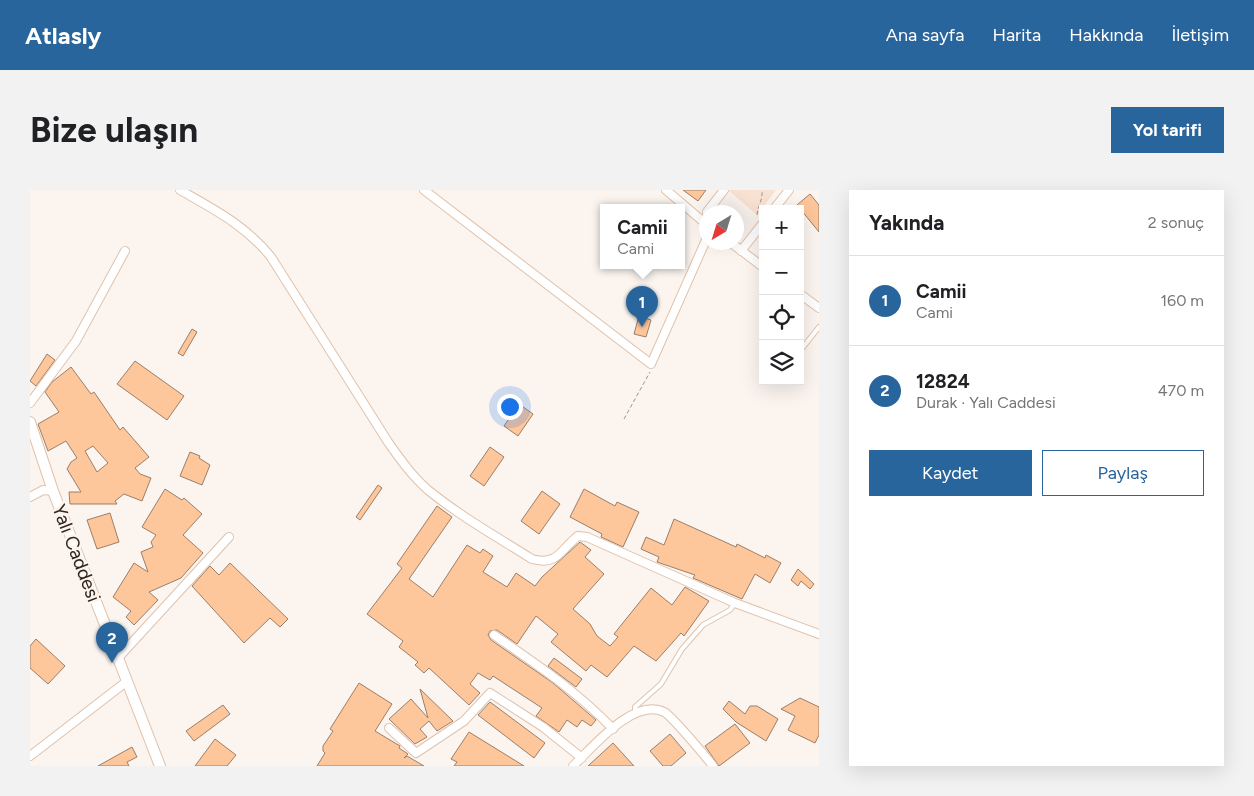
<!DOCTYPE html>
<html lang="tr">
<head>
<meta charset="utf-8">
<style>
	:root { --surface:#fff; --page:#f2f2f2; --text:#202124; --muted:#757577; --line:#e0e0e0; --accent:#28659c }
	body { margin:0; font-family:Figtree,sans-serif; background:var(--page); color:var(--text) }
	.controls { position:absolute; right:15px; top:15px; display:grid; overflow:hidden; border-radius:0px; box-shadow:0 5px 20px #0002 }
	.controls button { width:45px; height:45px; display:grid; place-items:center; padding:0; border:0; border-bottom:1px solid var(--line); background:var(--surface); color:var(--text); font:25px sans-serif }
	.compass { position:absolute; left:669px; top:15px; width:45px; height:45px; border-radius:50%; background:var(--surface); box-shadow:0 5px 20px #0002; rotate:218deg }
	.you { position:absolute; left:479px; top:216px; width:18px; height:18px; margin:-12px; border:4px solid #fff; border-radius:50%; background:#1a73e8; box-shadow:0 0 0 8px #1a73e833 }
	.badge { display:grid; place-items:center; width:32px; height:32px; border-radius:50%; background:var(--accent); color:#fff; font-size:16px; font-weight:700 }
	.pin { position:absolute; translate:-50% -41px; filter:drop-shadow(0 1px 2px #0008) }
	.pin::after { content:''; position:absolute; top:26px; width:18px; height:15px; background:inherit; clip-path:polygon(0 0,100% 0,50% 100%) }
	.popup { position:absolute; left:570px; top:14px; width:85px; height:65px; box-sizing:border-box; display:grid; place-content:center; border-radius:0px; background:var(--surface); filter:drop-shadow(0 1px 4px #0005); font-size:16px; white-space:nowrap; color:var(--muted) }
	.popup b { font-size:19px; color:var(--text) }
	.popup::after { content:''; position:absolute; left:50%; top:100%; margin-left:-10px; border:10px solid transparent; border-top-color:var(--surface) }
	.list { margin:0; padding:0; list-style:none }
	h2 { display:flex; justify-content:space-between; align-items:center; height:65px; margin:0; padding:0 20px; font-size:21px }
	h2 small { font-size:16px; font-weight:400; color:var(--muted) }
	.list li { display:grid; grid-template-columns:32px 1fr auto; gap:15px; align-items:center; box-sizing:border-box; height:90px; padding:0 20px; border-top:1px solid var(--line) }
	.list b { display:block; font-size:19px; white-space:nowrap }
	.list p { margin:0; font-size:16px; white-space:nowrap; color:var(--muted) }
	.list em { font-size:16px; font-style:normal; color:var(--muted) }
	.actions { display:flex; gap:10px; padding:15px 20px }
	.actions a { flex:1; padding:11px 0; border:1px solid var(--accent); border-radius:0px; text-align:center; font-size:18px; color:var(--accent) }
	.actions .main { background:var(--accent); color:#fff }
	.icon { flex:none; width:28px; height:28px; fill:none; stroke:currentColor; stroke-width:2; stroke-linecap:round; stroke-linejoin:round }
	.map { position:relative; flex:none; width:789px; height:576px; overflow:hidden; border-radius:0px }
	header { display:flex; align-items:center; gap:30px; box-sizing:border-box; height:70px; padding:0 25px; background:var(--accent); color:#fff }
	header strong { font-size:24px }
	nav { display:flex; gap:28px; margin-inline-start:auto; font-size:18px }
	.intro { display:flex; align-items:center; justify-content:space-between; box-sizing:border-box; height:120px; padding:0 30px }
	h1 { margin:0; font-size:35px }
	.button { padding:12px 22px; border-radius:0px; background:var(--accent); color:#fff; font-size:18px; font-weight:700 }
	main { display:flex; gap:30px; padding:0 30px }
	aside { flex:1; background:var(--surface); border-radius:0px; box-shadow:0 5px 20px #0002 }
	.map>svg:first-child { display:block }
	.green { fill:#f9e2d1 }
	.building { fill:#fdc69b; stroke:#9c7f69; fill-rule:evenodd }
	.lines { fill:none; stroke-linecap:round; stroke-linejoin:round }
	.service-casing { stroke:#e1c2ab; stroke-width:6 }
	.minor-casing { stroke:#e1c2ab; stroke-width:10 }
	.tertiary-casing { stroke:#e1c2ab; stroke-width:12 }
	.path { stroke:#9e958e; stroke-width:1; stroke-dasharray:4 2.5; stroke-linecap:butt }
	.service { stroke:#fff; stroke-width:4 }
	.minor { stroke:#fff; stroke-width:8 }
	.tertiary { stroke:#fff; stroke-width:10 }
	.labels { text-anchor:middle; stroke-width:5; stroke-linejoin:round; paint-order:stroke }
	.street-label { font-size:19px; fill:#31251c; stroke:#fbf4ef }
</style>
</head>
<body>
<header>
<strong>Atlasly</strong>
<nav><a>Ana sayfa</a><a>Harita</a><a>Hakkında</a><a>İletişim</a></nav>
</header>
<div class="intro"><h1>Bize ulaşın</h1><a class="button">Yol tarifi</a></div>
<main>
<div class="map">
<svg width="789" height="576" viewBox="0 0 789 576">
	<rect width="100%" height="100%" fill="#fbf4ef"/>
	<path class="green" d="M698 0H746L727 25Z"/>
	<path class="building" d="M653 0H676L668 11Z
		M780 4 789 15V42L767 15Z
		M609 126 621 130 616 147 604 144Z
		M162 139 167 142 153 166 148 163Z
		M17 164 25 170 6 196 0 191Z
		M105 171 154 206 137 230 87 194Z
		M41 177 61 204 64 202 90 240 93 237 119 267 105 278 110 284 121 288 112 311 94 304 85 311 87 314H40L39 302H51L37 279 41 272 47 268 36 251 18 261 8 234 29 222 15 202 22 192ZM63 256 78 273 67 282 55 261Z
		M489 214 503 224 488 246 474 236Z
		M460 257 474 267 454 296 440 286Z
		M160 262 170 266 169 268 180 275 172 295 150 286Z
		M348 295 352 298 330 330 326 327Z
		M135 299 152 310 154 308 172 324 153 345 173 363 151 388 119 402 128 410 104 435 96 427 101 421 83 407 104 373 118 382 111 362 123 357 121 352 126 345 112 337Z
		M554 299 585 316 587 312 609 322 593 357 571 347 572 344 540 327Z
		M512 301 530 314 509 344 491 331Z
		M407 316 422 327 379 389 403 407 437 355 450 363 453 359 463 366 453 382 477 397 486 383 505 396 512 387 550 352 561 360 555 367 574 384 543 419 560 434 567 446 580 456 588 447 584 444 621 398 642 415 655 397 679 411 654 446 651 443 626 471 604 456 577 487 561 475 556 481 521 452 528 444 506 426 487 454 467 440 460 441 458 445 461 450 523 493 566 530 561 536 552 530 547 537 537 530 529 542 506 526 512 518 463 486 460 490 448 483 440 494 450 503 439 515 399 478 394 483 385 475 388 472 369 457 373 451 337 424 372 378 367 374Z
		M80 323 89 352 67 359 57 330Z
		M644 329 706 357 707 354 735 368 736 365 751 373 740 393 725 384 712 409 663 388 665 385 627 372 629 367 611 359 616 347 634 355Z
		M200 373 258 429 250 437 240 428 214 453 162 396 180 376 189 385Z
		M768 379 784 394 780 399 771 391 768 396 761 390Z
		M6 449 35 476 18 494 0 478V456Z
		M524 468 552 489 546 497 518 476Z
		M329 493 362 514 345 541 370 556 369 558 378 564 374 568 377 566 394 576H287L295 563 293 561V556L303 541 300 539Z
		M390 499 423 531 407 541 399 531 390 539 397 547 385 554 359 529 381 509 398 528Z
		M770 508 789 517V545L785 553 758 540 765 526 751 519Z
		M699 511 715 524 720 516H727L748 529 736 551 706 532 693 519Z
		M460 512 515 553 504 568 448 525Z
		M193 515 200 524 164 551 156 541Z
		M705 534 720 553 689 576 675 556Z
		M439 542 494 576H424L427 572 421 569Z
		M640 544 656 563 641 576H633L620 561Z
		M185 549 206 565 197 576H165Z
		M583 553 604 576H558Z
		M102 557 107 567 97 572 99 576H68Z"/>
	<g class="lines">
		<defs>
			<path id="service" d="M770 161 789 137
				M605 523V517L631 494 652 459 673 435 700 420 705 413"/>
			<path id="minor" d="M150 0C185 20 215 35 241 67L358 252C370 269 382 286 398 300 430 326 467 347 502 369 528 376 530 360 548 346L557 347 705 413 789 444
				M394 0 621 174 676 50
				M636 0 676 34
				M744 19 759 0
				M677 22 694 0
				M700 52 733 77
				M711 61 733 33
				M770 104 789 118
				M0 213 46 151 95 61
				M0 307 13 300 23 301
				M464 445C506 474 548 502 583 539
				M87 469 199 347
				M359 538 386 563 434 531 460 503 513 537 552 568
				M0 566 96 492
				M543 576C563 557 604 507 634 522 642 526 676 567 683 576"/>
			<path id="tertiary" d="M0 232 23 301 130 576"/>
		</defs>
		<use href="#service" class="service-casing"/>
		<use href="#minor" class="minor-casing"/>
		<use href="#tertiary" class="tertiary-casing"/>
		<path class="path" d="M727 25C728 15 733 10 732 0
			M594 229 620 182"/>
		<use href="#service" class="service"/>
		<use href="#minor" class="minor"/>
		<use href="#tertiary" class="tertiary"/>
	</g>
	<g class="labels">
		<g class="street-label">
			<text transform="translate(47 363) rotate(69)" y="7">Yalı Caddesi</text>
		</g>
	</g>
</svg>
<div class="controls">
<button>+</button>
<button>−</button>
<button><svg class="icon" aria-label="locate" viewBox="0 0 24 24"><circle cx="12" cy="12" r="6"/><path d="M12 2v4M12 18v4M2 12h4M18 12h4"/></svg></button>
<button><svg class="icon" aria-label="layers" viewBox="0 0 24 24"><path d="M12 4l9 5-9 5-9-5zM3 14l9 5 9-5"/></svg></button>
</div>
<svg class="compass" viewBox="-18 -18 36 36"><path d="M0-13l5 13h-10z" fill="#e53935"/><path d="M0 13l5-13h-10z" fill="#757577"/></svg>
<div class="you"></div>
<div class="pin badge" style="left:612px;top:137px">1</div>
<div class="popup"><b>Camii</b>Cami</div>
<div class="pin badge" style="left:82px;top:473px">2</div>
</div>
<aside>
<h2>Yakında<small>2 sonuç</small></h2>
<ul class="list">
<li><span class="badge">1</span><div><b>Camii</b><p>Cami</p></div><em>160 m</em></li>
<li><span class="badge">2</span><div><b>12824</b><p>Durak · Yalı Caddesi</p></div><em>470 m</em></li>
</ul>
<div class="actions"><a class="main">Kaydet</a><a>Paylaş</a></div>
</aside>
</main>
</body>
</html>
